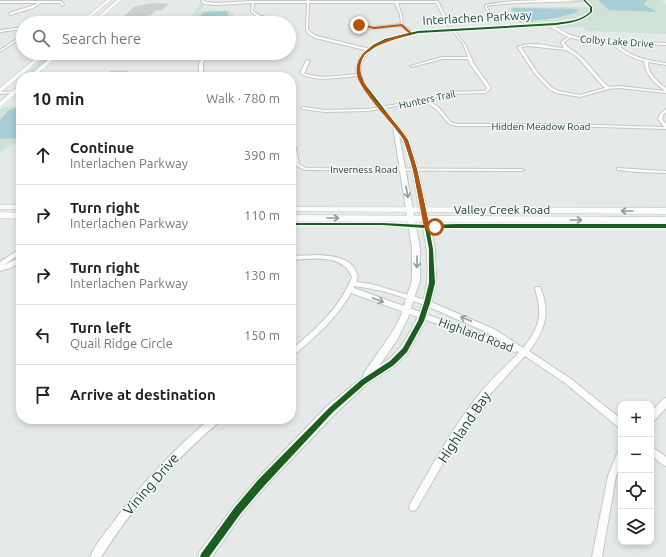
<!DOCTYPE html>
<html lang="en">
<head>
<meta charset="utf-8">
<style>
	:root { --surface:#fff; --page:#f2f2f2; --text:#222; --muted:#767676; --line:#e0e0e0 }
	body { margin:0; font-family:Ubuntu,sans-serif; background:var(--page); color:var(--text) }
	.controls { position:absolute; right:12px; bottom:12px; display:grid; overflow:hidden; border-radius:8px; box-shadow:0 2px 6px #0003 }
	.controls button { width:36px; height:36px; display:grid; place-items:center; padding:0; border:0; border-bottom:1px solid var(--line); background:var(--surface); color:var(--text); font:20px sans-serif }
	.stop { position:absolute; width:12px; height:12px; margin:-9px; border:3px solid #b45309; border-radius:50%; background:#fff }
	.stop.end { background:#b45309; border-color:#fff; box-shadow:0 1px 4px #0008 }
	.list { margin:0; padding:0; list-style:none }
	h2 { display:flex; justify-content:space-between; align-items:center; height:52px; margin:0; padding:0 16px; font-size:17px }
	h2 small { font-size:13px; font-weight:400; color:var(--muted) }
	.list li { display:grid; grid-template-columns:26px 1fr auto; gap:12px; align-items:center; box-sizing:border-box; height:60px; padding:0 16px; border-top:1px solid var(--line) }
	.list b { display:block; font-size:15px; white-space:nowrap }
	.list p { margin:0; font-size:13px; white-space:nowrap; color:var(--muted) }
	.list em { font-size:13px; font-style:normal; color:var(--muted) }
	.icon { flex:none; width:22px; height:22px; fill:none; stroke:currentColor; stroke-width:2; stroke-linecap:round; stroke-linejoin:round }
	.map { position:relative; flex:none; width:666px; height:557px; overflow:hidden }
	.search { position:absolute; background:var(--surface); box-shadow:0 2px 6px #0003; left:16px; top:16px; width:280px; height:44px; display:flex; align-items:center; gap:10px; box-sizing:border-box; padding:0 14px; border-radius:22px; color:var(--muted); font-size:15px }
	.panel { position:absolute; background:var(--surface); box-shadow:0 2px 6px #0003; left:16px; top:72px; width:280px; height:352px; border-radius:16px }
	.map>svg:first-child { display:block }
	.green { fill:#cfe2d6 }
	.water { fill:#a7cdd6 }
	.building { fill:#ccd1cf; stroke:#cdd3d1 }
	.lines { fill:none; stroke-linecap:round; stroke-linejoin:round }
	.minor-casing { stroke:#c2c7c5; stroke-width:2 }
	.tertiary-casing { stroke:#c2c7c5; stroke-width:2 }
	.secondary-casing { stroke:#c1c7c5; stroke-width:1 }
	.minor { fill:#fbfcfc; fill-rule:evenodd }
	.tertiary { fill:#fbfcfc; fill-rule:evenodd }
	.secondary { fill:#fbfcfc; fill-rule:evenodd }
	.cycleway-casing { stroke:#f3f9f6; stroke-width:3 }
	.cycleway { fill:#1b5e20; fill-rule:evenodd }
	.oneway { stroke:#8f9c9a }
	.route { fill:#b45309 }
	.labels { text-anchor:middle; stroke-width:3; stroke-linejoin:round; paint-order:stroke }
	.far-street-label { font-size:10px; fill:#233c37; stroke:#f3f9f6 }
	.street-label { font-size:12px; fill:#233c37; stroke:#f3f9f6 }
	.near-street-label { font-size:14px; fill:#233c37; stroke:#f3f9f6 }
</style>
</head>
<body>
<div class="map">
<svg width="666" height="557" viewBox="0 0 666 557">
	<rect width="100%" height="100%" fill="#e5eae8"/>
	<path class="green" d="M584 0H666L661 1 666 4V34L587 31 581 27 554 28 548 24 523 26 508 9 513 7H590Z
		M201 2 205 4 200 11 230 10 236 18 245 23H186Z
		M50 53H55L29 77H22Z
		M3 107H21V139L0 153V110Z"/>
	<path class="water" d="M598 0H646L647 1 643 4 657 12 609 10Z
		M513 8 575 9 579 10C571 17 534 22 523 20 518 18 515 13 511 9Z
		M225 11 228 12 227 19 233 23H220L219 20 223 17 221 16 207 22 196 21 204 12Z
		M21 107V138L0 139V120L9 110Z"/>
	<path class="building" d="M149 4H168L162 10H155L151 15H146L141 19H122L134 7Z
		M110 71H127V72L112 77H106Z"/>
	<g class="lines">
		<defs>
			<path id="minor" d="M201 0H203L206 2 216 3 253 1H307V0H309V1H438L450 25 465 44 474 64 491 88 486 93 449 94 428 100 438 107 451 122 456 124H566L664 127 658 119 660 114 666 109V112L663 115 662 119 666 124V129L566 126H456L449 124 436 109 424 101 368 111 325 112 302 109 301 108 303 107 325 110 368 109 417 101 449 92 485 91 487 88 470 64 468 59H442L412 67 410 66 442 57H468L463 44 448 25 436 3H398L402 15 403 25 412 32 411 34 401 26 371 29 355 23V18L356 17 357 18V23L371 27 401 24 400 15 395 3H309L308 29 310 32 317 36 370 49 369 51 315 38 308 34 306 29 307 3H254L253 11 261 16 271 18 270 20 259 18 251 12 252 3 216 5 204 4Z
				M564 0 586 1 516 3 492 5 487 6V8L501 27 500 28 485 8V5C506 0 541 0 564 0Z
				M0 1H61L64 5 62 6 60 3H41L33 8 10 15 9 13 31 6 39 3H0Z
				M34 22 43 23H33Z
				M23 27V29L0 32V30Z
				M23 35V37L0 52V50Z
				M569 36 571 37 564 42C567 49 575 51 580 56 591 66 598 78 609 87L619 86 665 91C655 83 645 75 644 61 631 58 621 52 611 43V41H613C630 57 644 60 666 63V65L648 62C648 74 657 81 666 88V93L619 88 608 89 580 97 556 93 549 89 535 74 517 47C531 40 550 47 564 48L561 42ZM528 46 566 50 575 55 581 61 598 81 605 88 580 95 558 91 551 87 537 72 521 47Z
				M206 53H210L203 63V77H199V63Z
				M308 60 310 61 304 73C320 80 341 75 358 74L360 75 358 76C341 77 315 83 300 73L306 61Z
				M292 147 296 148 299 164 306 168 522 169 524 170 522 171 305 170 295 165Z
				M617 168 666 171V173L637 172 619 170H617Z
				M21 248V253L4 265 21 257V262L10 268 0 271V262Z
				M319 255C331 256 347 257 354 268 356 271 357 274 358 277L356 282 371 284 429 301 496 330 523 348C540 328 543 313 535 289L536 287H540C551 312 545 331 529 351L571 379 621 419V428L618 427 565 383 525 356 483 402 456 441 416 510 413 511 410 510 409 507 410 504C431 468 451 430 477 397 489 381 505 367 519 353L517 351 515 352 351 293C337 318 315 337 293 356L291 357V350C316 329 340 308 352 277 342 253 312 259 291 260V256ZM354 286C390 290 424 304 456 319 473 326 489 332 503 342L354 288Z
				M666 398V408L654 421 651 422V412L663 399Z
				M210 419H220L219 422C172 462 134 505 101 557H90C95 545 104 534 112 524 140 485 173 450 210 419Z
				M651 446 666 457V466L663 465 651 455Z
				M621 450V464L616 476 602 557H592L608 476 618 451Z"/>
			<path id="tertiary" d="M582 0H586L593 7V12C583 23 567 24 553 25L568 34 583 39 666 43V45L583 41 566 36 548 26 418 33 387 41 375 47 365 56 360 66 362 79 409 140 418 169 435 249 436 283 431 303 425 321 408 353 395 366 366 385 335 414 266 486 242 514 212 557H198L199 552 234 506 258 478 327 406 363 377 364 373 391 334 400 318 412 280V248L393 126 358 79 356 66 361 55 373 45 385 39 418 31 556 23C568 21 580 20 589 12V7ZM399 135C410 150 414 177 417 196 426 245 438 283 411 330 402 346 395 356 379 366L397 340 408 318 420 280V248Z
				M16 91V93H14L0 94V92Z"/>
			<path id="secondary" d="M107 0H111L83 23H79Z
				M117 0H121L95 23H91Z
				M42 53H47L0 93V88Z
				M56 53H61L34 77H28Z
				M21 84V89L0 107V102Z
				M0 205H21V209H0Z
				M291 207 666 208V214L291 211Z
				M0 212 21 213V219L0 218Z
				M291 215 666 217V223L291 221Z"/>
		</defs>
		<use href="#minor" class="minor-casing"/>
		<use href="#tertiary" class="tertiary-casing"/>
		<use href="#secondary" class="secondary-casing"/>
		<use href="#minor" class="minor"/>
		<use href="#tertiary" class="tertiary"/>
		<use href="#secondary" class="secondary"/>
		<defs>
			<path id="cycleway" d="M583 0H585L592 7V12C582 22 569 23 556 25L418 33 387 41 375 47 364 55 359 66 361 79 408 140 417 169 429 225 456 224H666V228H429L433 249 435 283 430 303 424 321 407 352 394 365 365 384 333 412 265 485 241 513 209 557H200L201 554 235 507 259 479 329 408 361 380 390 361 403 348 418 321 424 303 429 283V249L425 228 382 225H291V223H382L424 225 413 169 404 140 359 79 357 66 362 55 373 45 385 39 418 31 556 23C568 21 580 21 590 12V7Z"/>
		</defs>
		<use href="#cycleway" class="cycleway-casing"/>
		<use href="#cycleway" class="cycleway"/>
	</g>
	<defs><path id="oneway-shaft" d="M-6 0H5M1.5-3L5.5 0L1.5 3" fill="none" stroke-width="1.6" stroke-linecap="round" stroke-linejoin="round"/></defs>
	<g class="oneway">
		<use href="#oneway-shaft" transform="translate(407 192) rotate(80)"/>
		<use href="#oneway-shaft" transform="translate(627 211) rotate(180)"/>
		<use href="#oneway-shaft" transform="translate(333 218)"/>
		<use href="#oneway-shaft" transform="translate(576 220)"/>
		<use href="#oneway-shaft" transform="translate(417 262) rotate(90)"/>
		<use href="#oneway-shaft" transform="translate(378 300) rotate(20)"/>
		<use href="#oneway-shaft" transform="translate(466 319) rotate(-157)"/>
	</g>
	<path class="route" d="M359 24 374 27 402 24 412 33C398 40 366 44 361 62 354 86 396 119 407 139 410 144 411 151 413 156 420 179 424 202 429 225L437 226V228L427 229 424 227C418 199 415 168 404 141 401 134 394 127 389 121 381 111 358 86 357 74 353 47 389 38 409 33L401 26 374 29 358 25Z"/>
	<g class="labels">
		<g class="far-street-label">
			<text transform="translate(617 41) rotate(4)" y="4">Colby Lake Drive</text>
			<text transform="translate(427 99) rotate(-12)" y="4">Hunters Trail</text>
			<text x="541" y="130">Hidden Meadow Road</text>
			<text x="364" y="173">Inverness Road</text>
		</g>
		<g class="street-label">
			<text transform="translate(477 18) rotate(-3)" y="4">Interlachen Parkway</text>
			<text x="502" y="214">Valley Creek Road</text>
			<text transform="translate(476 335) rotate(20)" y="4">Highland Road</text>
		</g>
		<g class="near-street-label">
			<text transform="translate(464 427) rotate(-56)" y="5">Highland Bay</text>
			<text transform="translate(151 484) rotate(-49)" y="5">Vining Drive</text>
		</g>
	</g>
</svg>
<div class="controls">
<button>+</button>
<button>−</button>
<button><svg class="icon" aria-label="locate" viewBox="0 0 24 24"><circle cx="12" cy="12" r="6"/><path d="M12 2v4M12 18v4M2 12h4M18 12h4"/></svg></button>
<button><svg class="icon" aria-label="layers" viewBox="0 0 24 24"><path d="M12 4l9 5-9 5-9-5zM3 14l9 5 9-5"/></svg></button>
</div>
<div class="stop" style="left:435px;top:227px"></div>
<div class="stop end" style="left:359px;top:25px"></div>
<div class="search"><svg class="icon" aria-label="search" viewBox="0 0 24 24"><circle cx="10" cy="10" r="6"/><path d="M15 15l6 6"/></svg>Search here</div>
<section class="panel">
<h2>10 min<small>Walk · 780 m</small></h2>
<ul class="list">
<li><svg class="icon" aria-label="ahead" viewBox="0 0 24 24"><path d="M12 20V5M6 11l6-6 6 6"/></svg><div><b>Continue</b><p>Interlachen Parkway</p></div><em>390 m</em></li>
<li><svg class="icon" aria-label="right" viewBox="0 0 24 24"><path d="M7 20v-9h11M14 6l5 5-5 5"/></svg><div><b>Turn right</b><p>Interlachen Parkway</p></div><em>110 m</em></li>
<li><svg class="icon" aria-label="right" viewBox="0 0 24 24"><path d="M7 20v-9h11M14 6l5 5-5 5"/></svg><div><b>Turn right</b><p>Interlachen Parkway</p></div><em>130 m</em></li>
<li><svg class="icon" aria-label="left" viewBox="0 0 24 24"><path d="M17 20v-9H6M10 6l-5 5 5 5"/></svg><div><b>Turn left</b><p>Quail Ridge Circle</p></div><em>150 m</em></li>
<li><svg class="icon" aria-label="arrive" viewBox="0 0 24 24"><path d="M6 21V4h12l-3 4 3 4H6"/></svg><div><b>Arrive at destination</b></div></li>
</ul>
</section>
</div>
</body>
</html>
